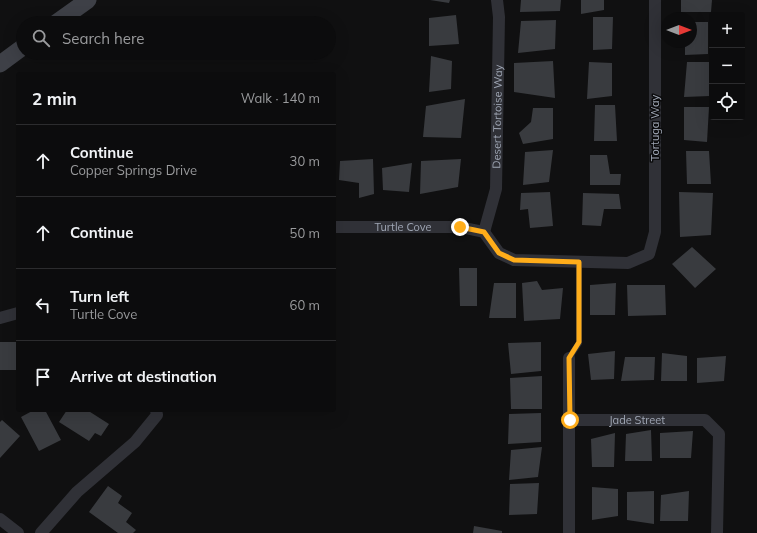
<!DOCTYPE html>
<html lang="en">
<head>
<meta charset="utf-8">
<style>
	:root { --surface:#0c0c0d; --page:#151516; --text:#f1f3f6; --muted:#9a9b9d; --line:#2c2c2e }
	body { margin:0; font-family:Mulish,sans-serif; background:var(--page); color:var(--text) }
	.controls { position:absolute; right:12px; top:12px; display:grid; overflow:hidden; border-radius:4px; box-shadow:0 4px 16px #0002 }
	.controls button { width:36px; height:36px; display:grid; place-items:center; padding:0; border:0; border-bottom:1px solid var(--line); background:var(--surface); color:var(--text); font:20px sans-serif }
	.compass { position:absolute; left:661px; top:12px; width:36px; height:36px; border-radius:50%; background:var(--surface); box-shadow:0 4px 16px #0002; rotate:90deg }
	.stop { position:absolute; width:12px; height:12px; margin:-9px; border:3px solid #ffad1a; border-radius:50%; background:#fff }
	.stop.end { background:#ffad1a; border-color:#fff; box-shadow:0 1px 4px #0008 }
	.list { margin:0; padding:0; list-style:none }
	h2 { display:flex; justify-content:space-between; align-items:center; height:52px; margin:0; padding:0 16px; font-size:17px }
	h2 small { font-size:13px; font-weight:400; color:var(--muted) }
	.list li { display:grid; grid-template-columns:26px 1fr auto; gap:12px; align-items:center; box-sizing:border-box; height:72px; padding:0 16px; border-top:1px solid var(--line) }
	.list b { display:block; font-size:15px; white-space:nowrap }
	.list p { margin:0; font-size:13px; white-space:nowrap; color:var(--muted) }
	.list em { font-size:13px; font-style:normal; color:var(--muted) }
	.icon { flex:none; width:22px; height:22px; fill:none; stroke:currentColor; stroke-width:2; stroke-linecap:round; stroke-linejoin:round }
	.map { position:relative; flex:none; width:757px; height:533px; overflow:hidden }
	.search { position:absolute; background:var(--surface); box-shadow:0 4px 16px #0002; left:16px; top:16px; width:320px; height:44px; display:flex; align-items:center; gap:10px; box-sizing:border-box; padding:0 14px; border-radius:22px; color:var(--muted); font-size:15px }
	.panel { position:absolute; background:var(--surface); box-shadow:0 4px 16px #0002; left:16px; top:72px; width:320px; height:340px; border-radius:4px }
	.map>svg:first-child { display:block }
	.building { fill:#393b3f }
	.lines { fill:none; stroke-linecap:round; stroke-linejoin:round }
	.lane { stroke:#303137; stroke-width:6 }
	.street { stroke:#303137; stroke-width:12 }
	.secondary { stroke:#3e4047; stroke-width:17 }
	.route { stroke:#ffad1a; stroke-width:5 }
	.labels { text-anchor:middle; stroke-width:3; stroke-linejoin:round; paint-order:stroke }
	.street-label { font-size:11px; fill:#9fa6b4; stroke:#0b0b0c }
</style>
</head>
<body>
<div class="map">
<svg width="757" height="533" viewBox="0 0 757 533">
	<rect width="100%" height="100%" fill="#101011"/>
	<path class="building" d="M430 0H450L449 3Z
		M521 0H561L560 11 520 12Z
		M581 0H604V10L581 14Z
		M681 0H712L711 12H681Z
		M456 15 459 44 429 46V18Z
		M593 17H613L612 49 593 50Z
		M556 20 555 49 518 53 521 21Z
		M691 22H708V54L685 55V42H691Z
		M431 56 452 61 451 89 429 92Z
		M553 61 555 98 514 92V63Z
		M589 62 612 63V96L587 99Z
		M687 62H709L710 96 684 97Z
		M465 99 461 138 423 137 426 106Z
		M595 105H615L617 141H594Z
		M684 107H709L707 142 684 140Z
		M533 108H553V139L523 144 519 133 531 122Z
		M553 150 549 182 523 185 525 152Z
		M686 151H709L711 184H687Z
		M590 155H607L610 174H621L620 185H590Z
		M373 159 374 194 359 198V183L339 180 340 161Z
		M461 159 458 187 420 194 421 161Z
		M412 163 409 192 383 190 382 168Z
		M550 192 553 226 530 228 528 209 520 210 521 193Z
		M679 192 713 193 711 235 680 237Z
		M583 193 619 194 621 209H604L601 226 582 225Z
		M692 247 716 269 695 288 672 264Z
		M459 268H477V306H460Z
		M537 281 542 290 563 288 560 319 524 321 522 283Z
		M494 283H516V318H489Z
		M616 283 615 315H590V285Z
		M627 285H665L666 315 628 316Z
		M0 342H18V370H0Z
		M541 342V371L511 374 508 343Z
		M615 351 614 379 591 380 588 354Z
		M662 353 687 356V381H661Z
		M726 356 724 381 697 383V358Z
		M625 357H655L654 380 621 381Z
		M542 376V409H511L510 378Z
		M34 410H45L61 440 39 451 21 417Z
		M67 410H87L109 424 101 436 95 433 89 441 59 422Z
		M541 413V442L508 444 509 414Z
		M2 420 20 436 0 458V422Z
		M651 430 652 461H625L626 434Z
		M693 431 691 458H660V433Z
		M615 433 614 467H592L591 439Z
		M542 447 538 477 509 480 511 450Z
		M539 483 537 514 509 515 510 484Z
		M108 486 122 496 118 503 132 513 126 522 136 530 133 533H118L89 512Z
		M592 487 618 489V516L592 520Z
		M654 491V524L627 520V492Z
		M689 491 688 521H660L661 495Z
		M474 526 502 531V533H473Z"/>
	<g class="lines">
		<path class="lane" d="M569 358 579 343V262"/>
		<g class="street">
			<path id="s1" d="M334 227H460L484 232 499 253 514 260 628 263 649 254 655 232V0"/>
			<path id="s2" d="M484 232 496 189 499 17 497 0"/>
			<path d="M0 318 18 313"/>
			<path id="s3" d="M570 420H705L719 434 717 533"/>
			<path d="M0 519 18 533"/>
			<path d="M41 533 77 492 135 442 157 415 156 410"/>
			<path d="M569 533V358"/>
		</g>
		<path class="secondary" d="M56 23 88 0
			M0 64 23 47"/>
	</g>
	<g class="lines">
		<path class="route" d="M460 227 484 232 499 253 514 260 579 262V342L569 358 570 420"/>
	</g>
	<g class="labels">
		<g class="street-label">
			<text dy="4" stroke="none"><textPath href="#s2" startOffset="117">Desert Tortoise Way</textPath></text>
			<text transform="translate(655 128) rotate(-90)" y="4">Tortuga Way</text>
			<text dy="4" stroke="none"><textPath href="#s1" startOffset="69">Turtle Cove</textPath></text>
			<text dy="4" stroke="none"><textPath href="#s3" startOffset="67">Jade Street</textPath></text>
		</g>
	</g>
</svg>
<div class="controls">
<button>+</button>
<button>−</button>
<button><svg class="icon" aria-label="locate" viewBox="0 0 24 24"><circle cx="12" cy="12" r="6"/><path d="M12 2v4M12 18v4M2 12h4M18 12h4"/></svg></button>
</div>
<svg class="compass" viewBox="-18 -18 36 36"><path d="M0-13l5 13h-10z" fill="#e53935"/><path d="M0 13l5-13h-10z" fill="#9a9b9d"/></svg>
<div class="stop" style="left:570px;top:420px"></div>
<div class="stop end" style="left:460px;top:227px"></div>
<div class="search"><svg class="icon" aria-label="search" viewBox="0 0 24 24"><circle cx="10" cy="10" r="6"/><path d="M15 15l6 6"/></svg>Search here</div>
<section class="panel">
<h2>2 min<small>Walk · 140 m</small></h2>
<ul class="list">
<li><svg class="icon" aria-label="ahead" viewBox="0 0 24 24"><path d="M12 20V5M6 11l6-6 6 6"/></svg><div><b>Continue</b><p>Copper Springs Drive</p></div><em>30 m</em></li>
<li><svg class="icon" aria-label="ahead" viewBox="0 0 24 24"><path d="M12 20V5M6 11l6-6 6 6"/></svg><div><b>Continue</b></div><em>50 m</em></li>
<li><svg class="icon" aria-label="left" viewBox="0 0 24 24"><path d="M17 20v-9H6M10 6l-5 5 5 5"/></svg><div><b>Turn left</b><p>Turtle Cove</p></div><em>60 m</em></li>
<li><svg class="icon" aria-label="arrive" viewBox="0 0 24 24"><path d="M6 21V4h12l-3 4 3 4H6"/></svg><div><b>Arrive at destination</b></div></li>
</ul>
</section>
</div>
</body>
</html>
